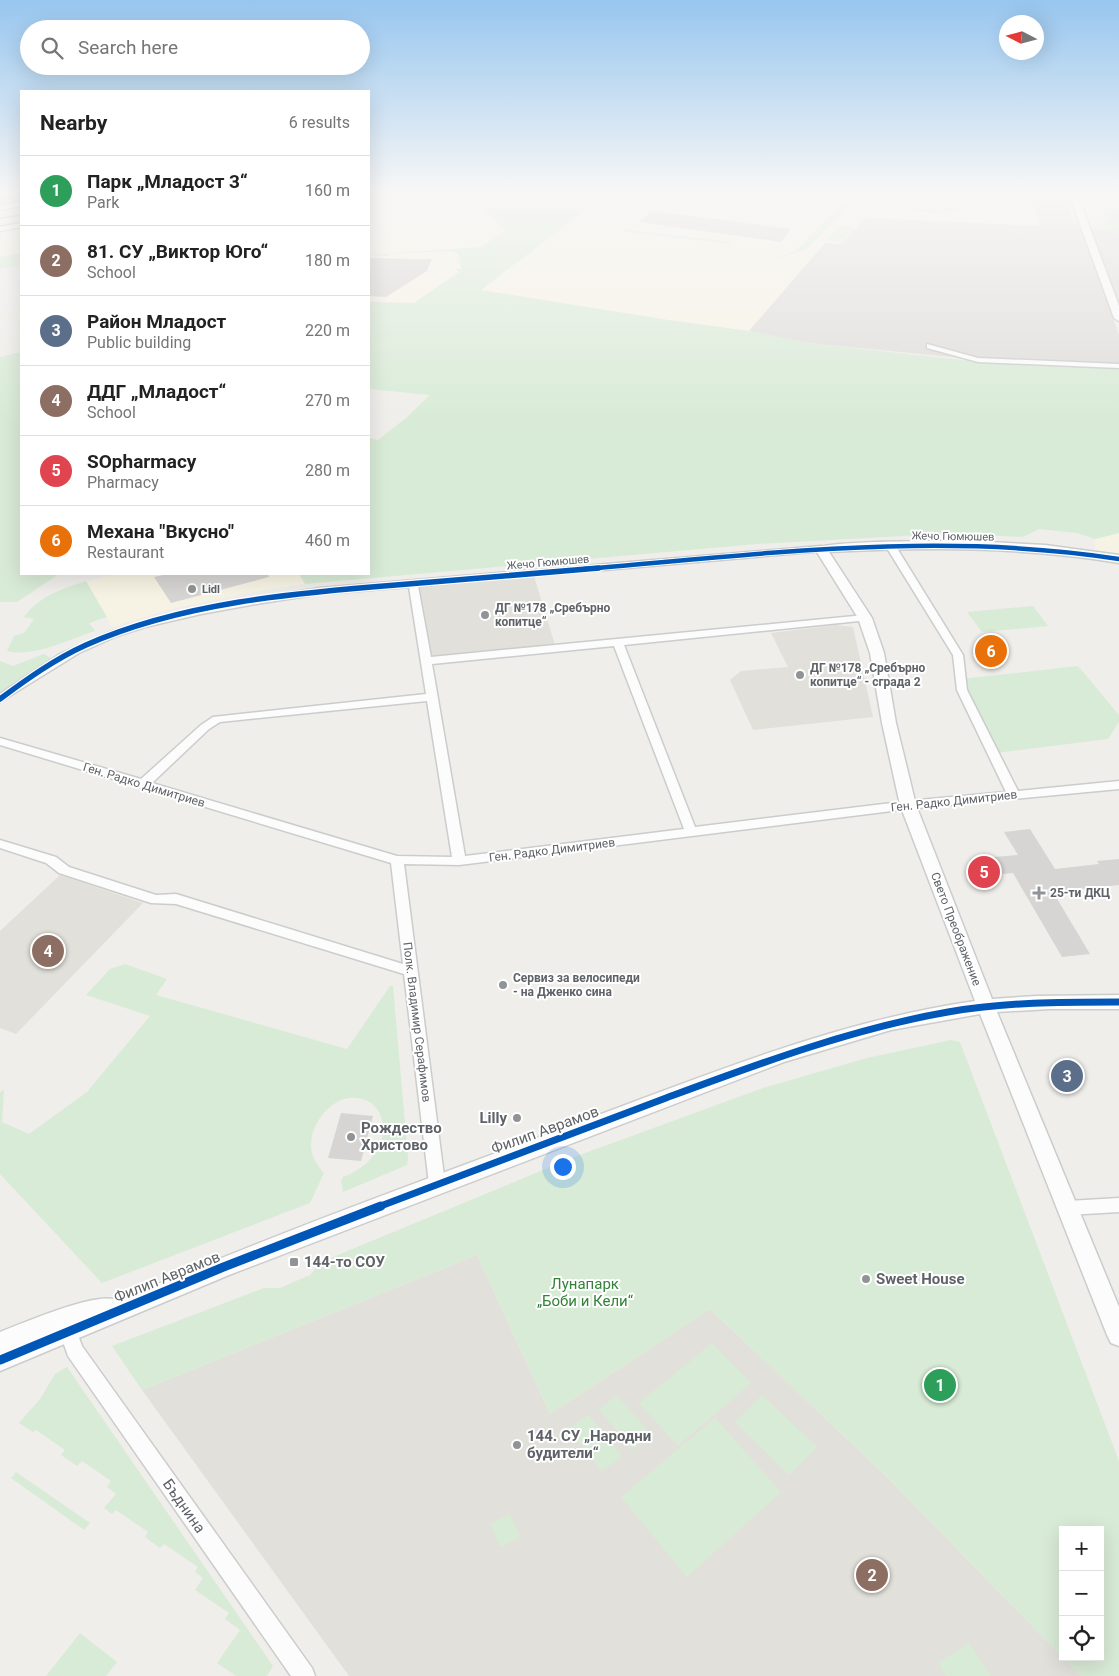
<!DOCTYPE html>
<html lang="en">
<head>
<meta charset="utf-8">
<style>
	:root { --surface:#fff; --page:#f2f2f2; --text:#222; --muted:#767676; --line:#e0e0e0; --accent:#1a73e8 }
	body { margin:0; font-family:Roboto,sans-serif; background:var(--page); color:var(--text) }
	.controls { position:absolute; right:15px; bottom:15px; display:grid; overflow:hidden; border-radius:0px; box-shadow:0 5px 20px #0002 }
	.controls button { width:45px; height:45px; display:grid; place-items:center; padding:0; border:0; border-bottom:1px solid var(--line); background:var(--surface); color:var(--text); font:25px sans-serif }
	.compass { position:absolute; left:999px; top:15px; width:45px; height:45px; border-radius:50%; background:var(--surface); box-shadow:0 5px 20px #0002; rotate:276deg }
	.you { position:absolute; left:562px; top:1166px; width:18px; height:18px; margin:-12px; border:4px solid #fff; border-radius:50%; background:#1a73e8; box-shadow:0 0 0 8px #1a73e833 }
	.badge { display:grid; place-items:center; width:32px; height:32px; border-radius:50%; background:var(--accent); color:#fff; font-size:16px; font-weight:700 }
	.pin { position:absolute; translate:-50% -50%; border:2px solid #fff; box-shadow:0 1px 5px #0006 }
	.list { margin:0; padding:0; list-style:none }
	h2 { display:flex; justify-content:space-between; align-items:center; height:65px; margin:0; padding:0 20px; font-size:21px }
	h2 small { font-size:16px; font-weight:400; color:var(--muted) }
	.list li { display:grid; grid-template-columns:32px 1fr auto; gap:15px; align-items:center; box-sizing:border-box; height:70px; padding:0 20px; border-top:1px solid var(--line) }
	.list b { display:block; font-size:19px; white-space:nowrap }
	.list p { margin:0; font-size:16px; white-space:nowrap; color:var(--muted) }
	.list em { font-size:16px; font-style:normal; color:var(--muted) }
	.icon { flex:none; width:28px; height:28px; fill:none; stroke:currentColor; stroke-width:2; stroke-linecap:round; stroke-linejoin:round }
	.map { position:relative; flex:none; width:1119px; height:1676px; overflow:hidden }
	.search { position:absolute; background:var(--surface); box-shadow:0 5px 20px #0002; left:20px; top:20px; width:350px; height:55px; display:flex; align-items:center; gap:12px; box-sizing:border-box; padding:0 18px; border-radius:28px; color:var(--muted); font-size:19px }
	.panel { position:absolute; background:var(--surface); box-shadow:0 5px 20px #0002; left:20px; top:90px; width:350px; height:485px; border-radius:0px }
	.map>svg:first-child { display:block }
	.commercial { fill:#f7f3e4 }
	.industrial { fill:#dfddda }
	.education { fill:#e2e0da }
	.green { fill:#d8ebd6; fill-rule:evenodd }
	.building { fill:#d6d5d3 }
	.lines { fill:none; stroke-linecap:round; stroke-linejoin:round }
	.minor-casing { stroke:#cbcccc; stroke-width:3 }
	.tertiary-casing { stroke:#cbcccc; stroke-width:3 }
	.trunk-casing { stroke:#c8b996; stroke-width:3 }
	.minor { fill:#fdfcfc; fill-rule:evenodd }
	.tertiary { fill:#fdfcfc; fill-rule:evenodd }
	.trunk { fill:#f2f0e6; fill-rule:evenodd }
	.cycleway-far3-casing { stroke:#fff; stroke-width:6 }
	.cycleway-far2-casing { stroke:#fff; stroke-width:8 }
	.cycleway-far1-casing { stroke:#fff; stroke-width:10 }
	.cycleway-casing { stroke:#fff; stroke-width:12 }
	.cycleway-far3 { stroke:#0057b8; stroke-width:4.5 }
	.cycleway-far2 { stroke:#0057b8; stroke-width:5.5 }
	.cycleway-far1 { stroke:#0057b8; stroke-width:7 }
	.cycleway { stroke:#0057b8; stroke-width:9 }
	.poi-dot { fill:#919496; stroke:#fff; stroke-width:2 }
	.labels { text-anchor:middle; stroke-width:4; stroke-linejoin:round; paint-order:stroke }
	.far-street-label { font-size:11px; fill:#5f6368; stroke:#fff }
	.far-poi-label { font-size:11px; font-weight:bold; fill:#5f6368; stroke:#fff; text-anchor:start }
	.poi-label { font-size:12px; font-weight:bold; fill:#5f6368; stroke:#fff; text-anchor:start }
	.street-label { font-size:12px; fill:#5f6368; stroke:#fff }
	.near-poi-label { font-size:15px; font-weight:bold; fill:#5f6368; stroke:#fff; text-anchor:start }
	.near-street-label { font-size:15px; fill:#5f6368; stroke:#fff }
	.near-park-label { font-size:15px; fill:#348238; stroke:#fff }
</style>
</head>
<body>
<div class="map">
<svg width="1119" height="1676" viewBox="0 0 1119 1676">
	<rect width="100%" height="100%" fill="#efeeea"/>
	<path class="commercial" d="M369 191H449V205L476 203 507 230 481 247 459 249 464 269 414 303 369 302Z
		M608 191H1029L1041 226 865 218 841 244H825L749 331 668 320 480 290 600 199Z
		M21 227V253L0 257V231Z
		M1119 533V554L1095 550V539Z
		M116 574H299L305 584 242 594 167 610 112 627 86 581Z"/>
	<path class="industrial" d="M1029 191H1064L1073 224 1092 229 1119 230V303H1108L1119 335V364L961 358 808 343 749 331 825 243 841 244 865 218 1041 226Z"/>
	<path class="education" d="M534 576 555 645 432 656 419 586Z
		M836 625 853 627 873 717 753 730 730 680 741 671 788 667 771 633Z
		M60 875 143 903 16 1034 0 1028V931Z
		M477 1255 550 1414 710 1309 885 1475 1081 1676H349L142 1390Z"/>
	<path class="green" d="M449 191H608L600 199 481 290 668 320 749 331 808 343 981 362 1119 368V533L1095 539 1077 533 1039 529 1023 537 959 534 921 535 757 544 305 584 299 574H369V438L378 440 406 418 430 395 369 389V302L414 303 459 272 456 269H461L457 253 449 251 388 254V256L369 255 481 247 506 230 476 203 449 205Z
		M944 191H957L962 193 963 198 958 210C946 216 914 212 901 207L945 210 953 195Z
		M1116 202H1119V230L1102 229Z
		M842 203 851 204 808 248 771 261 797 250Z
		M841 225 855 227 841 242 826 240Z
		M623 229 731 242 729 244 621 231Z
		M21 253V265L0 269V257Z
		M21 352V574H59L17 602H0V357Z
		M86 581 107 617 89 623 95 631C70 639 33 658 7 651L14 636 24 633 34 619 24 617C39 596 62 589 86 581Z
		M1033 606 1048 626 982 632 967 612Z
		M44 654 52 659 0 694V661L13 666Z
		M1078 666 1119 715V722L1108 739 995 753 961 679Z
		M125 964 167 979 156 995 347 1049 390 986H393L408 1158 407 1165 343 1192 341 1181 343 1177C362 1170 376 1158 382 1138 387 1116 374 1095 349 1098 328 1101 311 1125 311 1145 311 1156 317 1165 324 1173L310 1203 102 1283 0 1174V1092L4 1090 2 1122 29 1134 87 1092 150 1016 86 995 110 969Z
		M951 1040 960 1042 1119 1461V1676H1081L885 1475 710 1309 550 1414 477 1255 142 1390 112 1346 264 1288H280L310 1275 321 1262 577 1156 763 1088 867 1058ZM1063 1530H1100V1657H1063Z
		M712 1343 751 1383 678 1446 639 1403Z
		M67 1367 273 1666 267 1676H236L217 1663 240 1630 225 1619 229 1613 195 1590 203 1578 195 1572 198 1567 164 1544 160 1548 145 1537 148 1532 116 1510 112 1514 104 1508 116 1494 107 1487 111 1481 82 1461 77 1466 61 1455 65 1450 36 1430 33 1432 19 1423 40 1399 55 1374Z
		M617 1395 651 1435 632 1450 599 1409Z
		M762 1395 817 1447 789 1475 735 1422Z
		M588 1414 622 1456 602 1471 569 1429Z
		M715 1418 781 1492 687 1577 621 1497Z
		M16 1472 90 1523 84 1530 11 1478Z
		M510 1514 520 1537 500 1547 490 1523Z
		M80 1633 117 1662 106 1676H46Z
		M969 1643 991 1676H946L938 1663Z"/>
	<path class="building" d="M0 191H21V200L0 203Z
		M652 211 791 229 781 242 638 222Z
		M369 258 413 259H432L427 271 386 297 369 296Z
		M168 574H268L269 577 171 603 154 577Z
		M1030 829 1055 869 1099 864 1097 861 1119 859V885L1053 892 1090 954 1062 957 1013 873 979 876 970 859 1018 855 1004 832Z
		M341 1113 373 1116 361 1161 328 1158Z"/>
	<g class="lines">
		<defs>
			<path id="minor" d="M21 202V206L0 210V206Z
				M21 223V227L0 231V227Z
				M927 344 978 358 1119 364V368L978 362 927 348Z
				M890 542 895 545 963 655 967 690 1018 791 1119 781V789L908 809 459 865 404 864 445 1184 443 1189 437 1191 431 1189 429 1184 404 974 176 904 151 903 59 873 46 863 0 848V840L56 857 69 867 156 895 176 894 403 964 391 863 0 745V738L141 779 201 725 213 717 426 694 409 587 320 594 262 603 201 614 145 627 117 636 79 653 0 702V694L60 654 110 632 171 614 232 602 320 588 821 546 824 547V551L418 586 431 657 865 615 870 618 869 620 624 645 695 827 908 801 1006 792 957 690 953 655 885 545ZM614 646 684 829 465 856 432 664ZM427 701 452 857 397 856 152 783 209 729 220 722Z
				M1119 1198V1212L1068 1215 1062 1213 1060 1208 1062 1203 1068 1201Z
				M69 1325 75 1327 82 1346 312 1668 315 1676H291L68 1356 60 1333 63 1327Z"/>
			<path id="tertiary" d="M1068 191H1076L1119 306V321L1114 318Z
				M970 541 1045 545 1119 555V563C1023 547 927 547 829 552L872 618 884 653 896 723 916 805 992 999 1036 996 1119 995V1009H1050L997 1012 1119 1307V1346L1111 1343 1107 1335 980 1014 891 1030 784 1062 229 1275 0 1371V1332C21 1324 101 1289 118 1301 267 1237 421 1181 574 1124 705 1076 835 1021 975 1001L900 805 882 723 870 653 858 618 815 549C823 540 950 541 970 541Z"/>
			<path id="trunk" d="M21 216V222L0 225V219Z"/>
		</defs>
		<use href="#minor" class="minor-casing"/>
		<use href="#tertiary" class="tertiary-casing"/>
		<use href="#trunk" class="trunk-casing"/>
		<use href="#minor" class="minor"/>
		<use href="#tertiary" class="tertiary"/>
		<use href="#trunk" class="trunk"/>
		<defs>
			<path id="cycleway-far3" d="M584 569C762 554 941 531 1119 559"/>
			<path id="cycleway-far2" d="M0 699C27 679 55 659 86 645 180 603 294 593 396 585 464 579 532 573 599 568"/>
			<path id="cycleway-far1" d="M378 1207C474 1170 570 1134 666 1098 758 1064 851 1029 948 1012 1005 1002 1062 1002 1119 1002"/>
			<path id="cycleway" d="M0 1360 221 1268 381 1206"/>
		</defs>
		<use href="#cycleway-far3" class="cycleway-far3-casing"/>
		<use href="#cycleway-far2" class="cycleway-far2-casing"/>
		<use href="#cycleway-far1" class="cycleway-far1-casing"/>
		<use href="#cycleway" class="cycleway-casing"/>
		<use href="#cycleway-far3" class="cycleway-far3"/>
		<use href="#cycleway-far2" class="cycleway-far2"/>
		<use href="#cycleway-far1" class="cycleway-far1"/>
		<use href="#cycleway" class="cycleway"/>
	</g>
	<linearGradient id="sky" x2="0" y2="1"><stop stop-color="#97c6ef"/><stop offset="0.45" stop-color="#f8f7f6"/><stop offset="1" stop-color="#f8f7f6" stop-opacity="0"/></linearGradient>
	<rect width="1119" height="426" fill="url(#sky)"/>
	<g class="poi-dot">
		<circle cx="192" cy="589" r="5"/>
		<circle cx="485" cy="615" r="5"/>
		<circle cx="800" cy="675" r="5"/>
		<path d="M1036.5 885.5h5v5h5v5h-5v5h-5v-5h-5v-5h5z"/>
		<circle cx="503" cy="985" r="5"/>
		<circle cx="517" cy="1118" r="5"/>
		<circle cx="351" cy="1137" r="5"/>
		<rect x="289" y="1257" width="10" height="10" rx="2.5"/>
		<circle cx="866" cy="1279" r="5"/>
		<circle cx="517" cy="1445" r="5"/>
	</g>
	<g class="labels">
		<g class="far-street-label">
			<text transform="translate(953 536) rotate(1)" y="4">Жечо Гюмюшев</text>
			<text transform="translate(548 562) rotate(-5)" y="4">Жечо Гюмюшев</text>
		</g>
		<g class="far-poi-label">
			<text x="202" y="593">Lidl</text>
		</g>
		<g class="poi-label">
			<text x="495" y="612">ДГ №178 „Сребърно<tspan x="495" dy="14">копитце“</tspan></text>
			<text x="810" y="672">ДГ №178 „Сребърно<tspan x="810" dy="14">копитце“ - сграда 2</tspan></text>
			<text x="1050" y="897">25-ти ДКЦ</text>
			<text x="513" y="982">Сервиз за велосипеди<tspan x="513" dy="14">- на Дженко сина</tspan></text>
		</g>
		<g class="street-label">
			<text transform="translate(144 785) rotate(17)" y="4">Ген. Радко Димитриев</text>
			<text transform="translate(954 801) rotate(-6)" y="4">Ген. Радко Димитриев</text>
			<text transform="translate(552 850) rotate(-7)" y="4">Ген. Радко Димитриев</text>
			<text transform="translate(956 929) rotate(69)" y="4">Свето Преображение</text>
			<text transform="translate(417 1022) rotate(83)" y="4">Полк. Владимир Серафимов</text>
		</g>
		<g class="near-poi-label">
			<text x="507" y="1123" text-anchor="end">Lilly</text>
			<text x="361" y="1133">Рождество<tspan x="361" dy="17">Христово</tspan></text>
			<text x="304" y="1267">144-то СОУ</text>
			<text x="876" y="1284">Sweet House</text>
			<text x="527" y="1441">144. СУ „Народни<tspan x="527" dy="17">будители“</tspan></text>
		</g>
		<g class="near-street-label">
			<text transform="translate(545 1130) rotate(-20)" y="5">Филип Аврамов</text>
			<text transform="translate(167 1277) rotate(-22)" y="5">Филип Аврамов</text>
			<text transform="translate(184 1506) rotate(55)" y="5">Бъднина</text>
		</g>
		<g class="near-park-label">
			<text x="585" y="1289">Лунапарк<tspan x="585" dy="17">„Боби и Кели“</tspan></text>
		</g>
	</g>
</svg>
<div class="controls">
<button>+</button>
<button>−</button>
<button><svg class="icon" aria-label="locate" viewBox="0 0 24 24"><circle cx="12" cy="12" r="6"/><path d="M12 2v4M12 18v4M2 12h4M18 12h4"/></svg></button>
</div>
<svg class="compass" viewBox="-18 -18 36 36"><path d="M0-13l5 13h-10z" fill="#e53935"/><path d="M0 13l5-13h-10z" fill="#767676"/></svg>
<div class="you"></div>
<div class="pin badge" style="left:940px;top:1385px;background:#2e9e5b">1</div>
<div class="pin badge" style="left:872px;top:1575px;background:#8d6e63">2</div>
<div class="pin badge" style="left:1067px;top:1076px;background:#5c6f8a">3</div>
<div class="pin badge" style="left:48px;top:951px;background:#8d6e63">4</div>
<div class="pin badge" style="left:984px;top:872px;background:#e0444e">5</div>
<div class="pin badge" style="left:991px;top:651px;background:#e8710a">6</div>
<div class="search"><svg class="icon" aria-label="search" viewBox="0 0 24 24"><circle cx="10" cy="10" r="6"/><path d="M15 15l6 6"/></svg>Search here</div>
<section class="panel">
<h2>Nearby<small>6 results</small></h2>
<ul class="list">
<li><span class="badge" style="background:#2e9e5b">1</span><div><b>Парк „Младост 3“</b><p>Park</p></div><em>160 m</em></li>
<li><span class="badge" style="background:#8d6e63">2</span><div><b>81. СУ „Виктор Юго“</b><p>School</p></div><em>180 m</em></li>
<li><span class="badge" style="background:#5c6f8a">3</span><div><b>Район Младост</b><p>Public building</p></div><em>220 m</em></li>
<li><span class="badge" style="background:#8d6e63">4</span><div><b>ДДГ „Младост“</b><p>School</p></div><em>270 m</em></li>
<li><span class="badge" style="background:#e0444e">5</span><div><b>SOpharmacy</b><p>Pharmacy</p></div><em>280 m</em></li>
<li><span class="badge" style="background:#e8710a">6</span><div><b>Механа &quot;Вкусно&quot;</b><p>Restaurant</p></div><em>460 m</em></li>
</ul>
</section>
</div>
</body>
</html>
